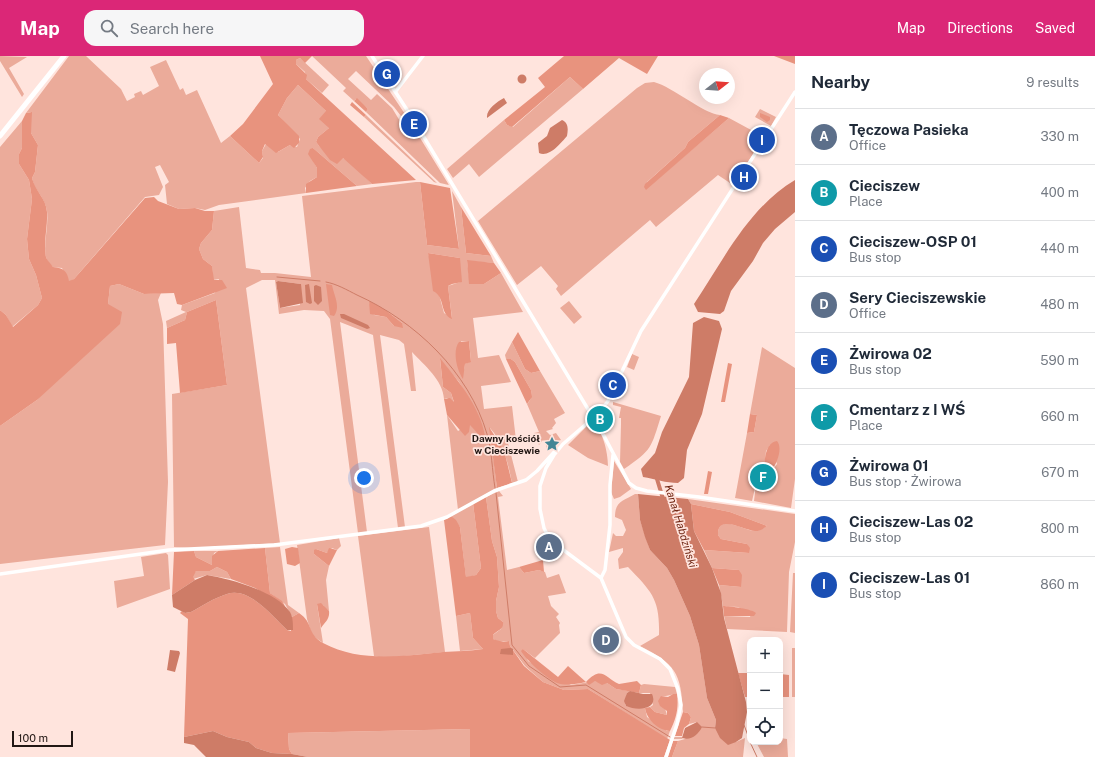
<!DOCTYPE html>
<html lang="en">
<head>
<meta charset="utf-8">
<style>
	:root { --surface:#fff; --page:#f6f6f7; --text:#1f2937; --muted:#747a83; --line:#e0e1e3; --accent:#db2777 }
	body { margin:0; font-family:"Public Sans",sans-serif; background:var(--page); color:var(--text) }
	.controls { position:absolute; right:12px; bottom:12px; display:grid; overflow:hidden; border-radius:8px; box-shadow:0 4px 16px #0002 }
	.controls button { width:36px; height:36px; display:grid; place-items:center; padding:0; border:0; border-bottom:1px solid var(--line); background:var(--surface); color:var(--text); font:20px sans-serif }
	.compass { position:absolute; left:699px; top:12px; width:36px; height:36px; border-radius:50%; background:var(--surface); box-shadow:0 4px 16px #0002; rotate:73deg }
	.scale { position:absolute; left:12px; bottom:10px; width:61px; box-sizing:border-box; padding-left:4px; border:2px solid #221714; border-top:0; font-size:11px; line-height:14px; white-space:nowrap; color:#221714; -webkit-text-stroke:3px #ffe4dd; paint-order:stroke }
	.you { position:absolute; left:364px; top:422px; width:14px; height:14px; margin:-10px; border:3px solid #fff; border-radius:50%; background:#1a73e8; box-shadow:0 0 0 6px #1a73e833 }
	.badge { display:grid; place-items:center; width:26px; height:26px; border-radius:50%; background:var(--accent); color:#fff; font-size:13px; font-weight:700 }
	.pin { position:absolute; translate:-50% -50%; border:2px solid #fff; box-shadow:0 1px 4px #0006 }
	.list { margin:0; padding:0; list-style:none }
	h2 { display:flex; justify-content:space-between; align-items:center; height:52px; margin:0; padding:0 16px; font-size:17px }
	h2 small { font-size:13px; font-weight:400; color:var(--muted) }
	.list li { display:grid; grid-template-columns:26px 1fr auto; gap:12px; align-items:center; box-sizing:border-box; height:56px; padding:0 16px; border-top:1px solid var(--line) }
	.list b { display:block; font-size:15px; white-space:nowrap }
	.list p { margin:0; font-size:13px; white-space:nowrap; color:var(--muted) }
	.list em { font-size:13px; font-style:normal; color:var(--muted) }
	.icon { flex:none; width:22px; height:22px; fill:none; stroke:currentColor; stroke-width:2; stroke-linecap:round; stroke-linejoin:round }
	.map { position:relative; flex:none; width:795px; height:701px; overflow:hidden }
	header { display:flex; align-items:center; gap:24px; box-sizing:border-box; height:56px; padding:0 20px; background:var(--accent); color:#fff }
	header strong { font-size:19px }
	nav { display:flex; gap:22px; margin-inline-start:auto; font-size:14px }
	.search { width:280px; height:36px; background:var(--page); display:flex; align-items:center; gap:10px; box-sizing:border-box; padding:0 14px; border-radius:12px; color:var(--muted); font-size:15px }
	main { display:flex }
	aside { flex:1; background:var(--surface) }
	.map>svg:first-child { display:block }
	.green { fill:#ebab9a; fill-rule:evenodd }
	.forest { fill:#e8937e }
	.water { fill:#ce7c67 }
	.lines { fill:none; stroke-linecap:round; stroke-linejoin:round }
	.stream { stroke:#ce7c67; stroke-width:1 }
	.canal { stroke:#ce7c67; stroke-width:4 }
	.pedestrian { stroke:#fff; stroke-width:2.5 }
	.minor { stroke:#fff; stroke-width:3.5 }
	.secondary { stroke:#fff; stroke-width:5 }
	.labels { text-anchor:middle; stroke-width:3.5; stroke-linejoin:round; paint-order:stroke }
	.poi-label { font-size:10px; font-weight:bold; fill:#221714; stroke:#ffe4dd; text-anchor:end }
	.water-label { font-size:11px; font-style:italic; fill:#6f2411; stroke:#ffe4dd }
</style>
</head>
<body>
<header>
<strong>Map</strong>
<div class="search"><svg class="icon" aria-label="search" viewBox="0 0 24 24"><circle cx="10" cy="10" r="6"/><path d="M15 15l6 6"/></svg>Search here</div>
<nav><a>Map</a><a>Directions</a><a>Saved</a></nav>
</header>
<main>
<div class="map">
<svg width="795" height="701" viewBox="0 0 795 701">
	<rect width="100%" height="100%" fill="#ffe4dd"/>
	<path class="green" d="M0 0 27 1 9 12 24 38 22 41 0 5Z
		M69 0H86L121 33 127 45 135 41 134 38 141 35 143 39 159 30 150 11 166 4 180 34 183 32 186 39 197 34 221 87 230 80 259 107 263 102 262 95 266 88 278 96 290 89 297 91 300 83 278 59 287 42 298 29 326 55 329 72 318 81 316 86C323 97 333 96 343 102 354 108 363 120 372 128L357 130 313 92V105L317 112V121L310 125 305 132 306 137 219 149 205 154 195 152 179 153 167 148 165 129 169 126 160 109 155 111 163 131 159 139 145 141 74 223 69 226 62 212 53 211C51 209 47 205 46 201 43 188 49 169 47 155 45 141 34 134 32 122L35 116 38 89 31 77V56L26 57Z
		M312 0H366L415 73H411L394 51 356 15 348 23 371 44 377 38 392 52 403 70 413 78 417 77 449 129 440 127 366 56 368 53 356 43 354 45 343 35 346 32Z
		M300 2 329 29 322 37 306 23 305 16 296 8V4Z
		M570 21 583 33 479 121 469 108 453 122 447 113 504 64 507 69 513 71Z
		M654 26C673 31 704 58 720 59L688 86 685 92 647 126 646 133 729 62 764 81 733 129 718 119 656 171 650 164 561 240 556 233 558 230 541 210 517 229 478 165 637 32 645 27Z
		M760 53 776 61 771 70 755 61Z
		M366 59 437 127 434 126 364 61Z
		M22 65V92L19 98V108L29 124 32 143 27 183 29 203 36 219 42 242 38 249 12 271 6 259 0 254V91Z
		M416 126H420L427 189 459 193 452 135 461 151 466 197 491 200 494 207 467 205 470 228H484L501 217 523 256 473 262 478 302 499 299 511 326 481 330 484 353 512 350 516 384 508 387 518 426 512 427C508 407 504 388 490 372L497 432 458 454 447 359 458 375 470 368 475 374 478 359 459 326 440 303 443 331 451 337 454 347 447 342 444 343C443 324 424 309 412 296L416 335H411L404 288 399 284 380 279 405 471 398 472 373 279 340 266 367 476 358 477 330 263 324 255 304 254 279 258 275 224H262L246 232 280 487 192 492 174 491 172 338 227 329 216 244 187 256 185 264 167 272 166 265 186 256 181 254 182 249 215 237 219 223 213 224 212 210 203 203 199 193 201 187 212 174 214 155 239 151 246 212 260 214 261 217H275L311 221 302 140ZM428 197 460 202V226L448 230 452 262 444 257ZM278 225 301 228 300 249 280 252 276 226ZM369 246 383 252 402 267 394 270 386 261 374 259ZM461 285H469L471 305 465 308 464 314Z
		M119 228 144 238 161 237 158 244 163 268 168 426 165 489 0 508V370L37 344 108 248 110 230Z
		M569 245 582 261 574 268 560 252Z
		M512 286 525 313 531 317 540 315 565 357 554 363 556 367 552 372 553 373 546 375 550 379 556 377 561 384 552 390 547 383 551 390 547 393 545 385H542L539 389 534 377 539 376 527 348C531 344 532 340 531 334L515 306 511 303H506L505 299Z
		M762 291 795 312V423L791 452 754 445 756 428 752 445 735 442 747 377 754 376 757 359 750 358ZM770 389 777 408 772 414 764 412 766 395Z
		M632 298 639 301 634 314 627 311Z
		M613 346 661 360C651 392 652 394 624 413L620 406 621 368V362H619L621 351 613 349Z
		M589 368C603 369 608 398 608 410L588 402 568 389Z
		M614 405 631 433 620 441 614 443 611 436Z
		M499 435 503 440 498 441 507 514 519 511 524 517 539 514 545 516 547 522 559 518 566 537 548 540 551 550 559 558 556 561 560 567 559 569 560 577 535 602 523 593 528 605 571 629 595 625 607 627 616 633 630 635 627 637 625 648 626 650 645 652 647 661 667 675H670L667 683 588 633 564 634 543 626 525 610 510 590 509 585 500 586 493 583V579L501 573 503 566 498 562 496 555V545L499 531 497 501 492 485 486 441Z
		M635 438H638L640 464 650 494 667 512 674 524 690 560 699 589 707 642 716 664 715 672 736 686 745 682 743 701H672L678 685 685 683 697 666 689 668 691 661 688 657 683 656C681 616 675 608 640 590L659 579C660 543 652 536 628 511L619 513 618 503 623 496V492L609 496 613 477 616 480H623L626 474 622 464 615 461C615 445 623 445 635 438Z
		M688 443 795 458V486L789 516 787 576 727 573 724 560 750 561 752 555 744 554 738 551 723 550 719 529 741 531 739 514 712 512 704 494 749 497 747 488 721 483 718 479C717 456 745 475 755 475 758 475 763 472 767 470L730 456 691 448Z
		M473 447 481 512 476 519 466 522 460 471 451 460Z
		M429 471 445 596 383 602 374 600 358 480Z
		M339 482 341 490 337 494 332 492 327 497 316 493 314 498 329 510 326 524 329 555 325 552 323 549 317 548 323 587 312 579 307 563 297 489Z
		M280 491 288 549 299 557 292 561 285 548 270 537 265 492Z
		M194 495H218L214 497 212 509 196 501Z
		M166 497 168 499 170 533 117 552 114 525 144 520 141 501Z
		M217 511 227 516 231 523 207 519 193 523V518L196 515H210Z
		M793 517H795V577L790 576Z
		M470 557 473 582 483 593 460 595 456 560Z
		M792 592H795V641H792Z
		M644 628 675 631 677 638C671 638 668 641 661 640L667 659 655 656 650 651 653 649 650 637H639L641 629Z
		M470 673V701H308L292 698 289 693 288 677Z
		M780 682 787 683 788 701H764L756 686H780Z"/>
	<path class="forest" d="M260 0H312L305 7 300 2 296 4V8L307 19 306 23 416 124 372 128 343 102 337 108 330 104 316 86 318 81 329 72 319 63 326 55 298 29 287 42 278 59 299 80V87L294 92 290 89 276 97 265 88 262 95 263 101 259 107 230 80 243 68 273 28Z
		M564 0H658L647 18 619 2 583 33 570 21 512 71 507 69 504 64 545 31 538 22Z
		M774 0H795V8Z
		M357 42 368 53 366 56 354 45Z
		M352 46 366 59 364 61 350 49Z
		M32 56 31 77 38 89 35 116 32 122C35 135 46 142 47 156 48 170 43 187 46 201 47 204 51 208 53 211 64 212 67 215 69 225L74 223 145 142 154 141 158 145 179 153 195 152 205 155H214L212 174 201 187 199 193 203 203 212 210 214 224H222L227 232 182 249 177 248 174 237 144 238 119 228 110 230 108 248 122 256 120 268 37 344 0 370V254L6 259 13 271 38 249 42 242 36 219 29 203 27 183 32 143 29 124 19 108V98L22 92V65L26 57Z
		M760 57 770 61V64L767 66 760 61Z
		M720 59 729 62 646 134 644 131 645 128 685 92 688 86Z
		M313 92 357 130 306 137V128L317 121V112L308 98 310 93Z
		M420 126 450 132 459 193 427 189Z
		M461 151 491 200 466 197Z
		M428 197 460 202 462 226 452 228 448 230 452 263C439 258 446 241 433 235Z
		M467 204 494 207 501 217 484 228H469Z
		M326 228 332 229C334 240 341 250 334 260L330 259Z
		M216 244 227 329 180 337 176 287 167 288V272L185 264 187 256Z
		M369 245 383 252 402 267 403 272 394 270 386 261 370 258Z
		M518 276 540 315 531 317 525 313 512 286Z
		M469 285 471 306 465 308 463 323C457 315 452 295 459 286Z
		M440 302C460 327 483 354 486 387L470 369 469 376 465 380 447 359 444 343 450 342 454 346 451 337 443 331Z
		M506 303H511L515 306 531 334 532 341 527 348Z
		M728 307 732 308 725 346H721Z
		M750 358 757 359 754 376 747 377Z
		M489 371 504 394 512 427 497 432Z
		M777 385C783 392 777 407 772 414L764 413C765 403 765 387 777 385Z
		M708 415 712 416 708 438H704Z
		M486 441 492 485 497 501 499 531 496 545V555L498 562 503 566C504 574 497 574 493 579V583L503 586 509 585 510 590 524 610 543 626 564 634 588 633 670 684 664 701H470V673L288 677 289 693 292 698 272 697 256 692 249 686 227 681 213 675 184 681 188 563 180 557 182 555 185 557 191 556C202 550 214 542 227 538 249 530 273 561 287 574L291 575 292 561 299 557C314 567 306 577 323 587 360 607 403 600 443 596 457 595 470 595 483 593L473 582 470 557 456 560 444 464 451 460 456 464 460 471 466 521 476 519 481 512 473 447Z
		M691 448 730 456 767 470C763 473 760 475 755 475 745 475 717 457 718 479L721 483 747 488 750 492 749 497 704 494 694 475Z
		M292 491 298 492 300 507 295 510 287 508 285 493Z
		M265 492 270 537 282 545 285 550 255 532 231 523 227 516 217 511 210 515H196L193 521 195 524 172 539 174 496 194 495 196 501 212 509V500L218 495Z
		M329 492 337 494 329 510 314 498V494L316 493 327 497Z
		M543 504 544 516 539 514 524 517 519 511Z
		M712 512 739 514 742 519 741 531 719 529Z
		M321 547 329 555C330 563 325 566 321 572L317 548Z
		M723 550C730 550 752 553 756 557L754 560H724Z
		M523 593 558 621 568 610 586 626C602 609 605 622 619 628L637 625 641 629 639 637 616 633 607 627 602 629 595 625 589 629 586 626C576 628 566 630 557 627 547 623 526 604 521 595Z
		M738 617H750V641H745Z
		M780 618 789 619V641H780Z
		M673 638H677C679 652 676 663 670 675 658 674 647 664 645 652L650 651 655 656 667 659V655L660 650 658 645 661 640 668 641Z
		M683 656 688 657 691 661 689 668 684 672 682 680H675Z
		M673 685H678L672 701H668Z"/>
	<path class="water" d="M517.5 23a4.5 4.5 0 1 1 9 0a4.5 4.5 0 1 1-9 0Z
		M504 42 507 47 487 62C486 53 497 46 504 42Z
		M562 64C569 67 568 74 567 80 561 87 549 102 539 97L538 87 547 80 550 72Z
		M795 124V156L775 173 763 187 753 205 731 235 724 255 720 258 698 256 694 248C723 205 748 152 795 124Z
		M278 225 301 228 303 247 280 252 276 226Z
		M309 228 312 247 310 248 306 246 305 229Z
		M316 229 321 231 322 245 318 249 314 245V230Z
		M344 258 368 269 370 272 367 273 341 262 340 258Z
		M704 261 719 265 722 273 702 358 687 394 684 422 678 427C666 427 655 423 643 421L641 413 655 397 662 376 689 321 693 267Z
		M638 438 688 443 691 448 694 475 712 512 721 537 724 562 746 646 747 656 742 682 736 686 728 689 720 682 715 672 716 664 707 642 699 589 690 560 674 524 667 512 650 494 645 481 640 464Z
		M207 519C230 523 276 535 290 556 293 561 293 568 293 574H287C273 561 249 530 227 538 214 542 202 550 191 556L185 557 173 551 172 539 175 537 195 524Z
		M511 592 513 593V599L500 598 501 593Z
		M170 594 179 595 180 597 175 616 167 614Z
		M630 635 643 638H652C659 654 637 655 626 650L624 645 627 637Z
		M697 666 702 671C698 679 691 685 682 682L685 672Z
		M213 675 227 681 249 686 256 692 272 697 292 698 308 701H206L194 689 184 687V681Z"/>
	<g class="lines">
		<path class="stream" d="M277 221 320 225
			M326 226C337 228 347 234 357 239 415 265 469 316 487 378 492 395 492 414 495 432
			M496 437 512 589 529 610 560 631 586 629 670 681
			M744 669 750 685
			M702 671 715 672
			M673 682H682
			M750 686 757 701"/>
		<path class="canal" d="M659 418 657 423 664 446"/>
		<path class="pedestrian" d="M600 359 608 362"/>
		<path class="minor" d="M372 0 413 63 603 378 629 427 636 432 647 435 699 441 795 455
			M396 35 423 0
			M0 518 169 494 274 489 421 470 447 461 494 435 526 424 537 415 557 393
			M601 522 605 514 610 469V429L613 399
			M666 701 677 668 681 649 678 633 670 613 660 603 634 589 626 581 601 522 550 484 544 472 540 453V430L546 412 554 399 563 388 599 357 608 345 641 275 795 36"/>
		<path class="secondary" d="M0 80 64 0"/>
	</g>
	<defs>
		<symbol id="sight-bare" viewBox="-9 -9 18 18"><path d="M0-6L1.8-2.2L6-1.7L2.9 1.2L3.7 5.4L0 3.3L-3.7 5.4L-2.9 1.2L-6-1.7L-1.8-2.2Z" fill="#438696" stroke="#ffe4dd" stroke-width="2.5" paint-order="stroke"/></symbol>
	</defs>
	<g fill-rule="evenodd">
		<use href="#sight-bare" x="541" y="377" width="22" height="22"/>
	</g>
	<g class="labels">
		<g class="poi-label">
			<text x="540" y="386">Dawny kościół<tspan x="540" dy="12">w Cieciszewie</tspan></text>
		</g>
		<g class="water-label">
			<text transform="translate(681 470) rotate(73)" y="4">Kanał Habdziński</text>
		</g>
	</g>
</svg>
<div class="controls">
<button>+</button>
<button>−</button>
<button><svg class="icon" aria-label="locate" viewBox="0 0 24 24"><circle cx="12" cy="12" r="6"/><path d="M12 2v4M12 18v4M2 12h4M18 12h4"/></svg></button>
</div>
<svg class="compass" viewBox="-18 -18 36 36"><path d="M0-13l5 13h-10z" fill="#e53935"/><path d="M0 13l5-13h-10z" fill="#747a83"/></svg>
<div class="scale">100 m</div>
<div class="you"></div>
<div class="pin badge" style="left:549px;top:491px;background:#5c6f8a">A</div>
<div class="pin badge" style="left:600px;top:363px;background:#0f9aa8">B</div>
<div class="pin badge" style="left:613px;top:329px;background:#1a4fb4">C</div>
<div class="pin badge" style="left:606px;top:584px;background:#5c6f8a">D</div>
<div class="pin badge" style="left:414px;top:68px;background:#1a4fb4">E</div>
<div class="pin badge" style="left:763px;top:421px;background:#0f9aa8">F</div>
<div class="pin badge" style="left:387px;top:18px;background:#1a4fb4">G</div>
<div class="pin badge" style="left:744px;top:121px;background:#1a4fb4">H</div>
<div class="pin badge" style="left:762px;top:84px;background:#1a4fb4">I</div>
</div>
<aside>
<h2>Nearby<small>9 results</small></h2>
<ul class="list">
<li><span class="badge" style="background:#5c6f8a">A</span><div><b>Tęczowa Pasieka</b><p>Office</p></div><em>330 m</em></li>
<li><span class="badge" style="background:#0f9aa8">B</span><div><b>Cieciszew</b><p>Place</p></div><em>400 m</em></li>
<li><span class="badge" style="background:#1a4fb4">C</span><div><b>Cieciszew-OSP 01</b><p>Bus stop</p></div><em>440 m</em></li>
<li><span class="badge" style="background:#5c6f8a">D</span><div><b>Sery Cieciszewskie</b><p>Office</p></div><em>480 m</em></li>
<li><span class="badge" style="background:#1a4fb4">E</span><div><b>Żwirowa 02</b><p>Bus stop</p></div><em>590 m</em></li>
<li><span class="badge" style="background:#0f9aa8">F</span><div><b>Cmentarz z I WŚ</b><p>Place</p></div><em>660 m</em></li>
<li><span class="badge" style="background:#1a4fb4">G</span><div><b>Żwirowa 01</b><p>Bus stop · Żwirowa</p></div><em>670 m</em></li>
<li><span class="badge" style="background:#1a4fb4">H</span><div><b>Cieciszew-Las 02</b><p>Bus stop</p></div><em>800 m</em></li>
<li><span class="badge" style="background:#1a4fb4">I</span><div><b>Cieciszew-Las 01</b><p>Bus stop</p></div><em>860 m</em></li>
</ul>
</aside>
</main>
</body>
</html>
